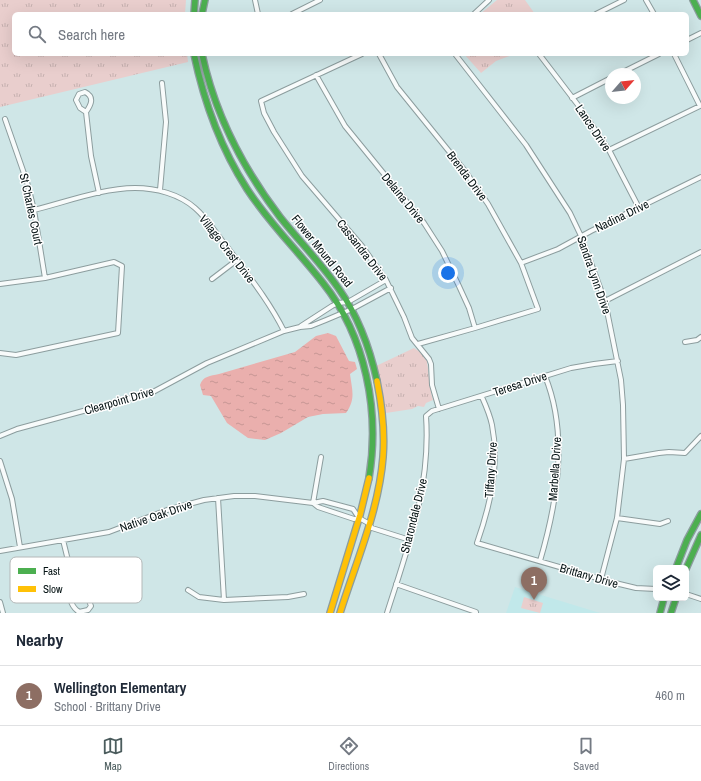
<!DOCTYPE html>
<html lang="en">
<head>
<meta charset="utf-8">
<style>
	:root { --surface:#fff; --page:#f2f2f3; --text:#1f2937; --muted:#747a83; --line:#e0e1e3; --accent:#4b5c5d }
	body { margin:0; font-family:"Archivo Narrow",sans-serif; background:var(--page); color:var(--text) }
	.controls { position:absolute; right:12px; bottom:12px; display:grid; overflow:hidden; border-radius:6px; box-shadow:0 4px 16px #0002 }
	.controls button { width:36px; height:36px; display:grid; place-items:center; padding:0; border:0; border-bottom:1px solid var(--line); background:var(--surface); color:var(--text); font:20px sans-serif }
	.compass { position:absolute; left:605px; top:68px; width:36px; height:36px; border-radius:50%; background:var(--surface); box-shadow:0 4px 16px #0002; rotate:62deg }
	.you { position:absolute; left:448px; top:273px; width:14px; height:14px; margin:-10px; border:3px solid #fff; border-radius:50%; background:#1a73e8; box-shadow:0 0 0 6px #1a73e833 }
	.badge { display:grid; place-items:center; width:26px; height:26px; border-radius:50%; background:var(--accent); color:#fff; font-size:13px; font-weight:700 }
	.pin { position:absolute; translate:-50% -33px; filter:drop-shadow(0 1px 2px #0008) }
	.pin::after { content:''; position:absolute; top:21px; width:14px; height:12px; background:inherit; clip-path:polygon(0 0,100% 0,50% 100%) }
	.list { margin:0; padding:0; list-style:none }
	h2 { display:flex; justify-content:space-between; align-items:center; height:52px; margin:0; padding:0 16px; font-size:17px }
	h2 small { font-size:13px; font-weight:400; color:var(--muted) }
	.list li { display:grid; grid-template-columns:26px 1fr auto; gap:12px; align-items:center; box-sizing:border-box; height:60px; padding:0 16px; border-top:1px solid var(--line) }
	.list b { display:block; font-size:15px; white-space:nowrap }
	.list p { margin:0; font-size:13px; white-space:nowrap; color:var(--muted) }
	.list em { font-size:13px; font-style:normal; color:var(--muted) }
	.icon { flex:none; width:22px; height:22px; fill:none; stroke:currentColor; stroke-width:2; stroke-linecap:round; stroke-linejoin:round }
	.map { position:relative; flex:none; width:701px; height:613px; overflow:hidden }
	.search { position:absolute; background:var(--surface); box-shadow:0 4px 16px #0002; left:12px; right:12px; top:12px; height:44px; display:flex; align-items:center; gap:10px; box-sizing:border-box; padding:0 14px; border-radius:6px; color:var(--muted); font-size:15px }
	.sheet { height:112px; background:var(--surface) }
	nav { display:flex; justify-content:space-around; align-items:center; box-sizing:border-box; height:56px; border-top:1px solid var(--line); background:var(--surface); font-size:11px; color:var(--muted) }
	nav a { display:grid; justify-items:center; gap:2px }
	nav .on { color:var(--accent) }
	.map>svg:first-child { display:block }
	.built { fill:#c1e8ea }
	.grass { fill:url(#grass-tufts) }
	.water { fill:url(#water-ripples) }
	.lines { fill:none; stroke-linecap:round; stroke-linejoin:round }
	.street-casing { stroke:#8c9d9e; stroke-width:6 }
	.fast-casing { stroke:#8c9d9e; stroke-width:8 }
	.slow-casing { stroke:#8c9d9e; stroke-width:8 }
	.street { stroke:#f8fbfb; stroke-width:4 }
	.fast { stroke:#4caf50; stroke-width:5.5 }
	.slow { stroke:#ffc107; stroke-width:5.5 }
	.labels { text-anchor:middle; stroke-width:3; stroke-linejoin:round; paint-order:stroke }
	.street-label { font-size:12px; fill:#041213; stroke:#fff }
	.key { fill:#fff; stroke:#b4b8b8; stroke-width:1 }
	.key-label { font-size:11px; fill:#041213 }
</style>
</head>
<body>
<div class="map">
<svg width="701" height="613" viewBox="0 0 701 613">
	<defs>
		<pattern id="grass-tufts" width="24" height="20" patternUnits="userSpaceOnUse"><rect width="24" height="20" fill="#e9cecd"/><path d="M3 7l-1-3M5 7V3M7 7l1-3M15 17l-1-3M17 17v-4M19 17l1-3" fill="none" stroke="#c6b0af"/></pattern>
		<pattern id="water-ripples" width="26" height="14" patternUnits="userSpaceOnUse"><rect width="26" height="14" fill="#eaafad"/><path d="M2 4q2-2 4 0t4 0M15 11q2-2 4 0t4 0" fill="none" stroke="#c79694"/></pattern>
	</defs>
	<rect width="100%" height="100%" fill="#cfe6e7"/>
	<path class="built" d="M515 587 600 613H506Z"/>
	<path class="grass" d="M0 0H186L185 14H14V54H187L188 62 0 107Z
		M497 0H525L535 14H480Z
		M464 54H515L496 61 481 73Z
		M414 348 426 356C429 371 429 386 433 400L426 403 424 407 418 406 412 409 386 413 376 366Z
		M524 597 543 603 540 613 521 608Z"/>
	<path class="water" d="M328 333 336 336 349 361 355 362 357 369 350 374C352 390 356 399 346 413L323 414 308 417 281 433 265 440 248 438 227 423 211 396 203 395 200 385C203 376 210 376 219 374L295 352 316 336Z"/>
	<g class="lines">
		<defs>
			<path id="street" d="M255 0 258 14
				M646 0 654 14
				M292 14 320 0
				M474 14 489 0
				M596 14 624 0
				M687 40 701 33
				M362 54 261 101 264 113 274 132 302 176 362 246 386 280 404 317 412 338 429 359 431 364 432 385 439 409
				M379 54 397 87 465 171 488 204 521 263 538 309 475 328 418 344
				M455 54 526 145 570 213 581 236 605 301 621 380 623 405 624 459 617 518 601 579
				M539 54 578 105 609 150 639 208
				M619 74 659 54
				M316 75 345 126 424 223 442 251 458 284 469 308 475 328
				M572 98 611 78
				M86 112 80 108 76 100 79 94 85 92C95 97 91 105 86 112L91 156 99 193
				M5 119 27 182 34 210 45 278
				M609 150 700 106 674 54
				M160 190 166 122 162 83
				M34 210C66 202 103 188 135 188 156 188 179 194 195 208 208 219 217 235 228 248 248 275 269 301 284 331
				M521 263 558 249 591 231 701 177
				M212 279 237 260
				M0 284 45 278 114 262 122 266 118 333 16 355 0 353
				M605 301 701 252
				M301 326 332 306 338 303 348 302 386 280
				M685 342 697 340 701 337
				M482 397C486 406 490 415 492 425 500 465 490 506 477 543L611 582 636 588 656 589
				M0 436 17 429 153 392 207 363 284 331 300 327 311 326 326 320 352 309 391 288
				M624 459 659 453 669 452 685 453 701 436
				M0 461 12 499 20 547
				M218 498 224 600
				M313 503 318 507 354 519 359 518
				M313 503 321 457
				M617 518 660 524 668 521
				M63 540 74 585
				M0 551 109 532 167 510 204 500 234 496H255L313 503 323 501 353 509 359 518 368 523 372 528 410 540
				M540 561C557 503 569 435 545 376
				M396 584 476 612V613
				M74 585 80 586 86 593 91 606 88 610 79 612C70 606 67 593 74 585Z
				M188 590 199 597 224 600 288 597 304 594
				M686 594 701 599
				M0 602 3 613
				M387 613C408 547 431 487 426 416L432 411 571 368 594 364 618 361"/>
			<path id="fast" d="M693 0 701 16
				M194 14 195 0
				M202 14 205 0
				M194 54C204 102 220 147 247 189 269 223 298 251 323 283 366 337 380 411 369 478
				M202 54C215 115 242 167 280 217 299 241 321 263 339 289 358 316 370 349 377 381
				M676 568 687 540 701 514
				M686 569 701 535
				M660 613 664 598
				M671 613 676 598"/>
			<path id="slow" d="M330 613 360 515 369 478
				M340 613C356 562 379 510 383 457 385 432 382 406 377 381"/>
		</defs>
		<use href="#street" class="street-casing"/>
		<use href="#fast" class="fast-casing"/>
		<use href="#slow" class="slow-casing"/>
		<use href="#street" class="street"/>
		<use href="#fast" class="fast"/>
		<use href="#slow" class="slow"/>
	</g>
	<g class="labels">
		<g class="street-label">
			<text transform="translate(593 128) rotate(56)" y="4">Lance Drive</text>
			<text transform="translate(467 176) rotate(53)" y="4">Brenda Drive</text>
			<text transform="translate(403 198) rotate(51)" y="4">Delaina Drive</text>
			<text transform="translate(31 209) rotate(78)" y="4">St Charles Court</text>
			<text transform="translate(622 216) rotate(-26)" y="4">Nadina Drive</text>
			<text transform="translate(227 249) rotate(52)" y="4">Village Crest Drive</text>
			<text transform="translate(362 250) rotate(52)" y="4">Cassandra Drive</text>
			<text transform="translate(322 251) rotate(51)" y="4">Flower Mound Road</text>
			<text transform="translate(594 275) rotate(71)" y="4">Sandra Lynn Drive</text>
			<text transform="translate(520 384) rotate(-18)" y="4">Teresa Drive</text>
			<text transform="translate(119 401) rotate(-16)" y="4">Clearpoint Drive</text>
			<text transform="translate(555 469) rotate(-86)" y="4">Marbella Drive</text>
			<text transform="translate(491 470) rotate(-86)" y="4">Tiffany Drive</text>
			<text transform="translate(156 516) rotate(-19)" y="4">Native Oak Drive</text>
			<text transform="translate(414 516) rotate(-76)" y="4">Sharondale Drive</text>
			<text transform="translate(589 576) rotate(16)" y="4">Brittany Drive</text>
		</g>
	</g>
	<rect x="10" y="557" width="132" height="46" rx="6" class="key"/>
	<rect x="18" y="568" width="18" height="6" fill="#4caf50"/>
	<rect x="18" y="586" width="18" height="6" fill="#ffc107"/>
	<g class="key-label">
		<text x="43" y="575">Fast</text>
		<text x="43" y="593">Slow</text>
	</g>
</svg>
<div class="controls">
<button><svg class="icon" aria-label="layers" viewBox="0 0 24 24"><path d="M12 4l9 5-9 5-9-5zM3 14l9 5 9-5"/></svg></button>
</div>
<svg class="compass" viewBox="-18 -18 36 36"><path d="M0-13l5 13h-10z" fill="#e53935"/><path d="M0 13l5-13h-10z" fill="#747a83"/></svg>
<div class="you"></div>
<div class="pin badge" style="left:534px;top:600px;background:#8d6e63">1</div>
<div class="search"><svg class="icon" aria-label="search" viewBox="0 0 24 24"><circle cx="10" cy="10" r="6"/><path d="M15 15l6 6"/></svg>Search here</div>
</div>
<section class="sheet">
<h2>Nearby<small></small></h2>
<ul class="list">
<li><span class="badge" style="background:#8d6e63">1</span><div><b>Wellington Elementary</b><p>School · Brittany Drive</p></div><em>460 m</em></li>
</ul>
</section>
<nav>
<a class="on"><svg class="icon" aria-label="map" viewBox="0 0 24 24"><path d="M3 6l6-2 6 2 6-2v14l-6 2-6-2-6 2zM9 4v14M15 6v14"/></svg>Map</a>
<a><svg class="icon" aria-label="directions" viewBox="0 0 24 24"><path d="M12 3l9 9-9 9-9-9zM9 14v-3h6M13 9l2 2-2 2"/></svg>Directions</a>
<a><svg class="icon" aria-label="saved" viewBox="0 0 24 24"><path d="M7 4h10v16l-5-4-5 4z"/></svg>Saved</a>
</nav>
</body>
</html>
